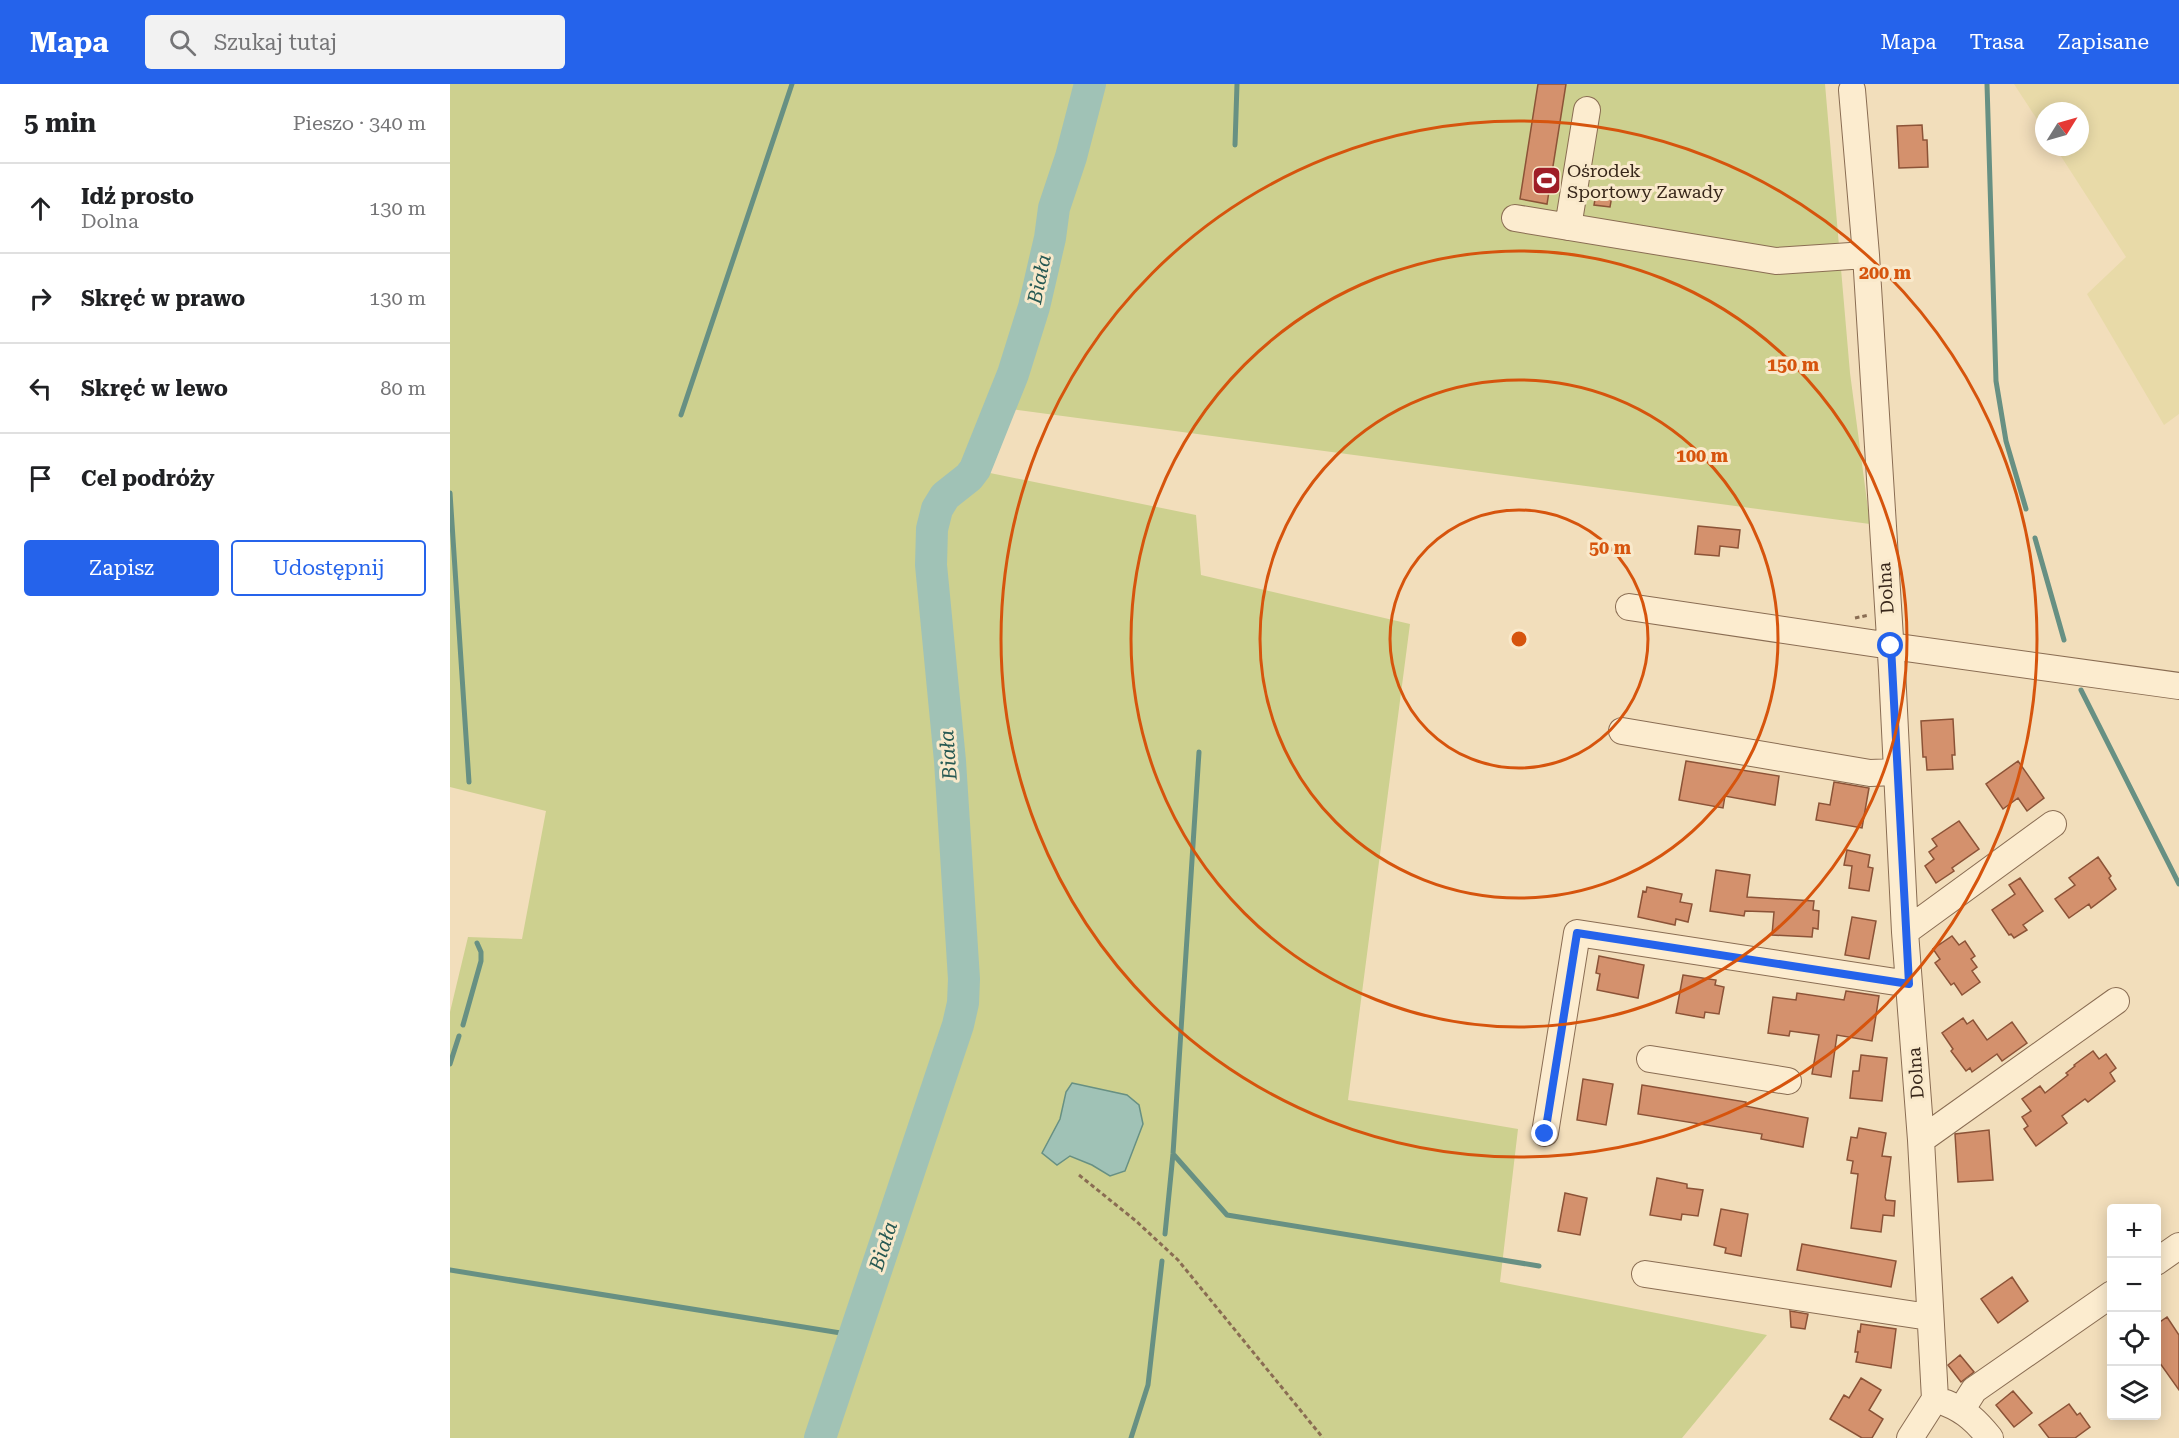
<!DOCTYPE html>
<html lang="pl">
<head>
<meta charset="utf-8">
<style>
	:root { --surface:#fff; --page:#f2f2f2; --text:#202124; --muted:#757577; --line:#e0e0e0; --accent:#2563eb }
	body { margin:0; font-family:"Roboto Serif",serif; background:var(--page); color:var(--text) }
	.controls { position:absolute; right:18px; bottom:18px; display:grid; overflow:hidden; border-radius:6px; box-shadow:0 3px 15px #0003 }
	.controls button { width:54px; height:54px; display:grid; place-items:center; padding:0; border:0; border-bottom:2px solid var(--line); background:var(--surface); color:var(--text); font:30px sans-serif }
	.compass { position:absolute; left:1585px; top:18px; width:54px; height:54px; border-radius:50%; background:var(--surface); box-shadow:0 3px 15px #0003; rotate:53deg }
	.stop { position:absolute; width:18px; height:18px; margin:-14px; border:4px solid #2563eb; border-radius:50%; background:#fff }
	.stop.end { background:#2563eb; border-color:#fff; box-shadow:0 2px 6px #0008 }
	.list { margin:0; padding:0; list-style:none }
	h2 { display:flex; justify-content:space-between; align-items:center; height:78px; margin:0; padding:0 24px; font-size:26px }
	h2 small { font-size:20px; font-weight:400; color:var(--muted) }
	.list li { display:grid; grid-template-columns:39px 1fr auto; gap:18px; align-items:center; box-sizing:border-box; height:90px; padding:0 24px; border-top:2px solid var(--line) }
	.list b { display:block; font-size:22px; white-space:nowrap }
	.list p { margin:0; font-size:20px; white-space:nowrap; color:var(--muted) }
	.list em { font-size:20px; font-style:normal; color:var(--muted) }
	.actions { display:flex; gap:12px; padding:18px 24px }
	.actions a { flex:1; padding:14px 0; border:2px solid var(--accent); border-radius:6px; text-align:center; font-size:21px; color:var(--accent) }
	.actions .main { background:var(--accent); color:#fff }
	.icon { flex:none; width:33px; height:33px; fill:none; stroke:currentColor; stroke-width:2; stroke-linecap:round; stroke-linejoin:round }
	.map { position:relative; flex:none; width:1729px; height:1354px; overflow:hidden }
	header { display:flex; align-items:center; gap:36px; box-sizing:border-box; height:84px; padding:0 30px; background:var(--accent); color:#fff }
	header strong { font-size:28px }
	nav { display:flex; gap:33px; margin-inline-start:auto; font-size:21px }
	.search { width:420px; height:54px; background:var(--page); display:flex; align-items:center; gap:15px; box-sizing:border-box; padding:0 21px; border-radius:6px; color:var(--muted); font-size:22px }
	main { display:flex }
	aside { flex:1; background:var(--surface) }
	.map>svg:first-child { display:block }
	.farmland { fill:#e8daa8 }
	.green { fill:#cdd08f }
	.water { fill:#a0c2b6; stroke:#679083; stroke-width:1.5 }
	.lines { fill:none; stroke-linecap:round; stroke-linejoin:round }
	.stream { stroke:#679083; stroke-width:5 }
	.river { stroke:#a0c2b6; stroke-width:32 }
	.building { fill:#d4916d; stroke:#8c5337; stroke-width:1.5 }
	.minor-casing { stroke:#8a6d53; stroke-width:28 }
	.path { stroke:#8a6d53; stroke-width:3; stroke-dasharray:4.5 3; stroke-linecap:butt }
	.minor { stroke:#fceccf; stroke-width:26 }
	.route { stroke:#2563eb; stroke-width:8 }
	.ring { fill:none; stroke:#d6540d; stroke-width:3 }
	.labels { text-anchor:middle; stroke-width:6; stroke-linejoin:round; paint-order:stroke }
	.poi-label { font-size:18px; fill:#38271a; stroke:#f9e9cb; text-anchor:start }
	.street-label { font-size:18px; fill:#38271a; stroke:#f9e9cb }
	.water-label { font-size:20px; font-style:italic; fill:#275953; stroke:#f9e9cb }
	.centre { fill:#d6540d; stroke:#f9e9cb; stroke-width:3 }
	.ring-label { font-size:18px; text-anchor:middle; font-weight:bold; fill:#d6540d; stroke:#f9e9cb; stroke-width:6; stroke-linejoin:round; paint-order:stroke }
</style>
</head>
<body>
<header>
<strong>Mapa</strong>
<div class="search"><svg class="icon" aria-label="search" viewBox="0 0 24 24"><circle cx="10" cy="10" r="6"/><path d="M15 15l6 6"/></svg>Szukaj tutaj</div>
<nav><a>Mapa</a><a>Trasa</a><a>Zapisane</a></nav>
</header>
<main>
<aside>
<h2>5 min<small>Pieszo · 340 m</small></h2>
<ul class="list">
<li><svg class="icon" aria-label="ahead" viewBox="0 0 24 24"><path d="M12 20V5M6 11l6-6 6 6"/></svg><div><b>Idź prosto</b><p>Dolna</p></div><em>130 m</em></li>
<li><svg class="icon" aria-label="right" viewBox="0 0 24 24"><path d="M7 20v-9h11M14 6l5 5-5 5"/></svg><div><b>Skręć w prawo</b></div><em>130 m</em></li>
<li><svg class="icon" aria-label="left" viewBox="0 0 24 24"><path d="M17 20v-9H6M10 6l-5 5 5 5"/></svg><div><b>Skręć w lewo</b></div><em>80 m</em></li>
<li><svg class="icon" aria-label="arrive" viewBox="0 0 24 24"><path d="M6 21V4h12l-3 4 3 4H6"/></svg><div><b>Cel podróży</b></div></li>
</ul>
<div class="actions"><a class="main">Zapisz</a><a>Udostępnij</a></div>
</aside>
<div class="map">
<svg width="1729" height="1354" viewBox="0 0 1729 1354">
	<rect width="100%" height="100%" fill="#f2debb"/>
	<path class="farmland" d="M1564 0H1729V330L1714 341 1637 210 1676 173 1605 63H1630V27H1594V46Z"/>
	<path class="green" d="M0 0H1375L1400 289 1420 440 561 325 540 389 746 431 751 491 960 540 898 1016 1068 1045 1050 1198 1317 1251 1232 1354H0V928L18 853 72 855 96 727 0 703Z"/>
	<path class="water" d="M622 999 677 1011 689 1021 693 1040 675 1087 660 1092 642 1081 620 1072 607 1081 592 1069 610 1035 616 1008Z"/>
	<g class="lines">
		<path class="stream" d="M1537 0 1546 297 1556 357 1576 425
			M785 61 787 0
			M231 331 342 0
			M0 409 19 698
			M1585 454 1614 556
			M1631 606 1729 800
			M13 941 31 877V868L27 859
			M0 980 9 952
			M724 1071 777 1131 1089 1182
			M715 1150 723 1070 749 668
			M0 1186 403 1251
			M681 1354 698 1301 712 1177"/>
		<path class="river" d="M370 1354 508 941 513 919 514 895 500 677 481 481 482 445 487 425 495 412 519 393 525 385 563 290 584 223 600 154 604 124 621 73 640 0"/>
	</g>
	<path class="building" d="M1088 0H1116L1097 120 1070 115Z
		M1472 41 1473 56H1477L1478 83 1449 84 1447 42Z
		M1147 104 1163 106 1160 123 1144 121Z
		M1248 442 1290 446 1288 464 1270 462 1269 472 1245 470Z
		M1503 635 1505 671H1502L1503 685 1477 686 1476 673H1473L1471 637Z
		M1236 677 1329 692 1325 721 1275 712 1273 724 1229 716Z
		M1568 677 1594 714 1577 727 1568 714 1553 725 1536 700Z
		M1384 698 1419 704 1412 744 1366 736 1369 719 1380 721Z
		M1509 737 1529 765 1502 784 1504 787 1486 799 1475 782 1484 775 1479 768 1487 762 1482 755Z
		M1397 766 1420 771 1418 783 1423 784 1419 807 1399 804 1402 782 1394 781Z
		M1648 773 1661 792 1659 794 1666 805 1641 824 1639 820 1619 834 1605 815 1625 801 1619 794Z
		M1266 786 1300 791 1297 813 1364 817 1363 826 1369 827 1368 845 1363 844 1362 853 1322 851 1324 828 1295 827 1294 832 1260 827Z
		M1570 794 1593 827 1573 841 1577 846 1564 854 1561 850 1559 851 1542 826 1565 810 1559 801Z
		M1197 803 1232 810 1230 818 1242 820 1238 838 1226 835 1225 841 1188 833 1193 807 1196 808Z
		M1402 833 1426 837 1419 875 1395 871Z
		M1502 852 1509 861 1515 857 1525 872 1521 875 1527 883 1522 887 1530 898 1512 911 1504 899 1501 901 1485 879 1490 875 1483 865Z
		M1149 872 1194 881 1188 914 1147 906 1150 890 1146 889Z
		M1233 891 1266 896 1265 901 1274 903 1269 930 1255 928 1254 934 1226 929Z
		M1396 907 1429 912 1422 957 1387 951 1381 993 1362 990 1369 951 1340 947 1339 952 1318 949 1323 913 1346 916 1347 909 1394 916Z
		M1513 934 1517 940 1523 936 1537 956 1562 938 1577 959 1552 977 1547 970 1522 988 1520 984 1516 987 1501 967 1503 965 1492 949Z
		M1643 967 1649 975 1656 970 1666 984 1660 989 1665 997 1638 1018 1635 1015 1612 1032 1617 1039 1586 1062 1574 1045 1578 1042 1572 1033 1581 1027 1572 1015 1590 1002 1595 1009 1618 991 1616 989 1625 982 1624 981Z
		M1411 971 1437 974 1432 1017 1400 1014 1403 987H1409Z
		M1133 995 1163 1000 1156 1041 1127 1036Z
		M1192 1001 1296 1018 1295 1022 1358 1034 1353 1063 1311 1055 1312 1050 1188 1030Z
		M1409 1044 1436 1049 1432 1072 1441 1073 1435 1113 1436 1116 1445 1117 1444 1132 1433 1131 1431 1148 1401 1144 1408 1090 1401 1089 1403 1077 1397 1076 1401 1053 1407 1054Z
		M1539 1046 1543 1096 1508 1098 1505 1050Z
		M1207 1094 1237 1100V1104L1253 1106 1248 1132 1232 1130 1231 1136 1200 1131Z
		M1115 1109 1137 1114 1130 1151 1108 1147Z
		M1271 1125 1298 1130 1291 1172 1275 1169 1276 1164 1264 1161Z
		M1352 1160 1446 1177 1441 1203 1347 1186Z
		M1562 1193 1578 1217 1548 1239 1531 1215Z
		M1340 1227 1358 1230 1355 1245 1341 1243Z
		M1717 1233 1729 1251V1306L1707 1275V1240Z
		M1411 1240 1446 1245 1441 1284 1406 1278 1408 1268H1405L1408 1247 1410 1248Z
		M1510 1271 1524 1288 1511 1298 1498 1281Z
		M1411 1294 1431 1306 1419 1326 1433 1335 1422 1354H1412L1380 1335 1394 1311 1399 1314Z
		M1563 1307 1582 1329 1564 1343 1546 1321Z
		M1619 1320 1627 1331 1630 1329 1640 1343 1625 1354H1599L1589 1341Z"/>
	<g class="lines">
		<defs>
			<path id="minor" d="M1402 6 1416 171 1442 586 1455 848 1471 1056 1485 1315 1460 1354
				M1065 134 1326 177 1416 171
				M1118 143 1137 26
				M1179 523 1441 562 1729 602
				M1172 647 1420 689 1446 688
				M1455 848 1603 740
				M1200 975 1338 997
				M1095 1049 1127 849 1459 900
				M1471 1056 1666 917
				M1706 1178 1729 1162
				M1195 1190 1479 1233
				M1496 1319C1516 1327 1527 1338 1540 1354
				M1512 1325 1524 1306 1662 1210"/>
		</defs>
		<use href="#minor" class="minor-casing"/>
		<path class="path" d="M1405 534 1419 531
			M629 1091 686 1137 728 1176 873 1354"/>
		<use href="#minor" class="minor"/>
	</g>
	<g class="lines">
		<path class="route" d="M1095 1050 1127 849 1459 900 1441 562"/>
	</g>
	<g class="ring">
		<circle cx="1069" cy="555" r="129"/>
		<circle cx="1069" cy="555" r="259"/>
		<circle cx="1069" cy="555" r="388"/>
		<circle cx="1069" cy="555" r="518"/>
	</g>
	<defs>
		<symbol id="stadium-square" viewBox="-11 -11 22 22"><rect x="-9" y="-9" width="18" height="18" rx="4" fill="#9f1e27" stroke="#f9e9cb"/><path d="M0-5a6.5 5 0 1 0 0 10a6.5 5 0 1 0 0-10ZM-3.5-1.8h7v3.6h-7Z" fill="#fff"/></symbol>
	</defs>
	<g fill-rule="evenodd">
		<use href="#stadium-square" x="1080" y="80" width="33" height="33"/>
	</g>
	<g class="labels">
		<g class="poi-label">
			<text x="1117" y="93">Ośrodek<tspan x="1117" dy="21">Sportowy Zawady</tspan></text>
		</g>
		<g class="street-label">
			<text transform="translate(1436 504) rotate(-94)" y="6">Dolna</text>
			<text transform="translate(1466 989) rotate(-94)" y="6">Dolna</text>
		</g>
		<g class="water-label">
			<text transform="translate(589 195) rotate(-78)" y="7">Biała</text>
			<text transform="translate(498 671) rotate(-94)" y="7">Biała</text>
			<text transform="translate(433 1162) rotate(-72)" y="7">Biała</text>
		</g>
	</g>
	<circle cx="1069" cy="555" r="9" class="centre"/>
	<g class="ring-label">
		<text x="1435" y="195">200 m</text>
		<text x="1343" y="287">150 m</text>
		<text x="1252" y="378">100 m</text>
		<text x="1160" y="470">50 m</text>
	</g>
</svg>
<div class="controls">
<button>+</button>
<button>−</button>
<button><svg class="icon" aria-label="locate" viewBox="0 0 24 24"><circle cx="12" cy="12" r="6"/><path d="M12 2v4M12 18v4M2 12h4M18 12h4"/></svg></button>
<button><svg class="icon" aria-label="layers" viewBox="0 0 24 24"><path d="M12 4l9 5-9 5-9-5zM3 14l9 5 9-5"/></svg></button>
</div>
<svg class="compass" viewBox="-18 -18 36 36"><path d="M0-13l5 13h-10z" fill="#e53935"/><path d="M0 13l5-13h-10z" fill="#757577"/></svg>
<div class="stop" style="left:1441px;top:562px"></div>
<div class="stop end" style="left:1095px;top:1050px"></div>
</div>
</main>
</body>
</html>
